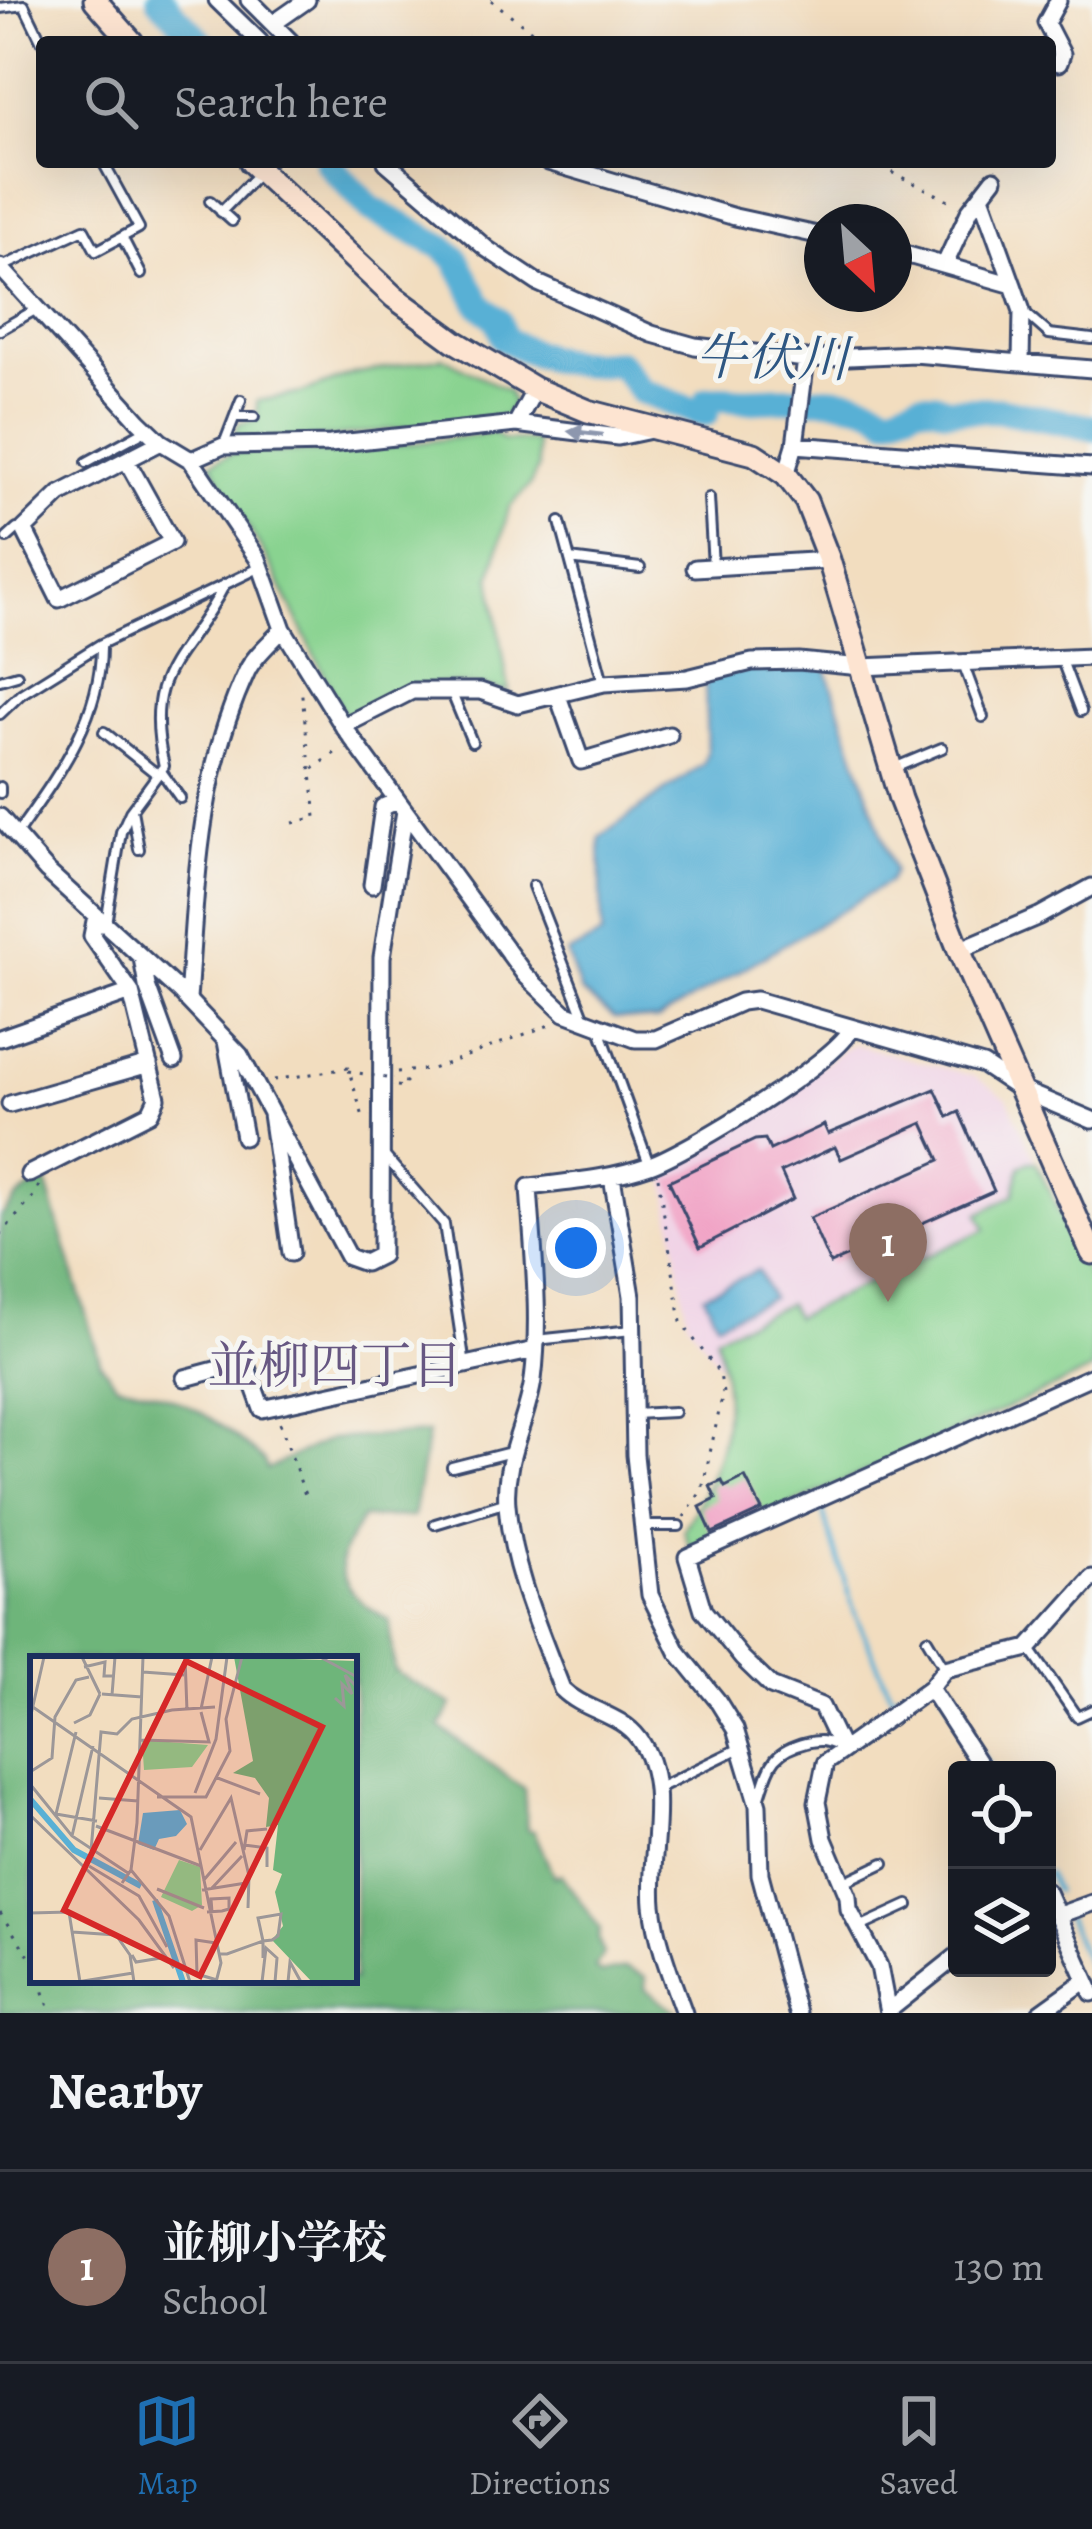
<!DOCTYPE html>
<html lang="en">
<head>
<meta charset="utf-8">
<style>
	:root { --surface:#171b24; --page:#242831; --text:#f1f3f6; --muted:#9ea1a6; --line:#363941; --accent:#1f6fb2 }
	body { margin:0; font-family:Alegreya,"Noto Serif JP",serif; background:var(--page); color:var(--text) }
	.controls { position:absolute; right:36px; bottom:36px; display:grid; overflow:hidden; border-radius:12px; box-shadow:0 12px 48px #0002 }
	.controls button { width:108px; height:108px; display:grid; place-items:center; padding:0; border:0; border-bottom:3px solid var(--line); background:var(--surface); color:var(--text); font:60px sans-serif }
	.compass { position:absolute; left:804px; top:204px; width:108px; height:108px; border-radius:50%; background:var(--surface); box-shadow:0 12px 48px #0002; rotate:154deg }
	.you { position:absolute; left:576px; top:1248px; width:42px; height:42px; margin:-30px; border:9px solid #fff; border-radius:50%; background:#1a73e8; box-shadow:0 0 0 18px #1a73e833 }
	.badge { display:grid; place-items:center; width:78px; height:78px; border-radius:50%; background:var(--accent); color:#fff; font-size:39px; font-weight:700 }
	.pin { position:absolute; translate:-50% -99px; filter:drop-shadow(0 3px 6px #0008) }
	.pin::after { content:''; position:absolute; top:63px; width:42px; height:36px; background:inherit; clip-path:polygon(0 0,100% 0,50% 100%) }
	.list { margin:0; padding:0; list-style:none }
	h2 { display:flex; justify-content:space-between; align-items:center; height:156px; margin:0; padding:0 48px; font-size:51px }
	h2 small { font-size:39px; font-weight:400; color:var(--muted) }
	.list li { display:grid; grid-template-columns:78px 1fr auto; gap:36px; align-items:center; box-sizing:border-box; height:192px; padding:0 48px; border-top:3px solid var(--line) }
	.list b { display:block; font-size:45px; white-space:nowrap }
	.list p { margin:0; font-size:39px; white-space:nowrap; color:var(--muted) }
	.list em { font-size:39px; font-style:normal; color:var(--muted) }
	.icon { flex:none; width:66px; height:66px; fill:none; stroke:currentColor; stroke-width:2; stroke-linecap:round; stroke-linejoin:round }
	.map { position:relative; flex:none; width:1092px; height:2013px; overflow:hidden }
	.search { position:absolute; background:var(--surface); box-shadow:0 12px 48px #0002; left:36px; right:36px; top:36px; height:132px; display:flex; align-items:center; gap:30px; box-sizing:border-box; padding:0 42px; border-radius:12px; color:var(--muted); font-size:45px }
	.sheet { height:348px; background:var(--surface) }
	nav { display:flex; justify-content:space-around; align-items:center; box-sizing:border-box; height:168px; border-top:3px solid var(--line); background:var(--surface); font-size:33px; color:var(--muted) }
	nav a { display:grid; justify-items:center; gap:6px }
	nav .on { color:var(--accent) }
	.map>svg:first-child { display:block }
	.built { fill:#f0d0e5 }
	.green { fill:#89d390; stroke:#528177; stroke-width:3 }
	.forest { fill:#6eb57a; stroke:#44726c; stroke-width:3; fill-rule:evenodd }
	.water { fill:#58b0d5; stroke:#3a709a; stroke-width:3 }
	.lines { fill:none; stroke-linecap:round; stroke-linejoin:round }
	.stream { stroke:#58b0d5; stroke-width:4.5 }
	.river { stroke:#58b0d5; stroke-width:27 }
	.building { fill:#f1a2c5 }
	.lane-casing { stroke:#3b496d; stroke-width:14 }
	.street-casing { stroke:#3b496d; stroke-width:21 }
	.secondary-casing { stroke:#3b496d; stroke-width:27 }
	.path { stroke:#3b496d; stroke-width:3; stroke-dasharray:3 9; stroke-linecap:butt }
	.lane { stroke:#fff; stroke-width:8 }
	.street { stroke:#fff; stroke-width:15 }
	.secondary { stroke:#fde4d1; stroke-width:21 }
	.path-bridge { stroke:#3b496d; stroke-width:3; stroke-dasharray:3 9; stroke-linecap:butt }
	.oneway { fill:#8d97ae }
	.labels { text-anchor:middle; stroke-width:10; stroke-linejoin:round; paint-order:stroke }
	.water-label { font-size:51px; font-style:italic; fill:#2d5682; stroke:#f6f6f2 }
	.neighbourhood-label { font-size:51px; fill:#665782; stroke:#f6f6f2 }
	.inset-river { fill:none; stroke:#58b0d5; stroke-width:6 }
	.inset-road { fill:none; stroke:#9c9798; stroke-width:3 }
	.view { fill:#d62828; fill-opacity:0.15; stroke:#d62828; stroke-width:6 }
	.inset-edge { fill:none; stroke:#1b2f5e; stroke-width:6 }
</style>
</head>
<body>
<div class="map">
<svg width="1092" height="2013" viewBox="0 0 1092 2013">
	<rect width="100%" height="100%" fill="#f6f6f2"/>
	<filter id="ink" filterUnits="userSpaceOnUse"><feTurbulence type="fractalNoise" baseFrequency=".00833" numOctaves="2"/><feDisplacementMap in="SourceGraphic" scale="24" xChannelSelector="R" yChannelSelector="G"/><feConvolveMatrix kernelMatrix="1 2 1 2 8 2 1 2 1" color-interpolation-filters="sRGB"/></filter>
	<filter id="wash" filterUnits="userSpaceOnUse"><feTurbulence type="fractalNoise" baseFrequency=".004" numOctaves="4" result="noise"/><feDisplacementMap in="SourceGraphic" scale="48" xChannelSelector="R" yChannelSelector="G"/><feGaussianBlur stdDeviation="2.7" result="paint"/><feColorMatrix in="noise" values="0 0 0 0 0 0 0 0 0 0 0 0 0 0 0 0 0 1.4 0 .05"/><feComposite in="paint" operator="in"/></filter>
	<g filter="url(#wash)">
		<rect width="100%" height="100%" fill="#f2ddbf"/>
		<path class="built" d="M853 1044 974 1076 1007 1098 1092 1285 689 1546 684 1529 708 1488 727 1416 728 1377 687 1320 664 1169Z"/>
		<path class="green" d="M443 357 508 391 513 403 505 416 321 438 234 439 238 424 257 419V401L302 393 353 374Z
			M494 433 503 440 536 441 538 468 530 485 509 508 491 577 509 692C431 675 414 686 345 717L272 568 211 463 236 452H344Z
			M1028 1162H1036L1092 1285V1370L695 1548 689 1546 684 1530C723 1463 738 1411 715 1336L788 1304 795 1317 986 1229 979 1214 1014 1195 1020 1167Z"/>
		<path class="forest" d="M45 1179 101 1364 117 1384C185 1395 213 1417 264 1461L267 1469 330 1439 428 1433 413 1517 362 1518C356 1529 347 1541 343 1553 332 1584 366 1608 389 1620L394 1671 452 1705 440 1727 524 1789 527 1830 534 1831 554 1877 561 1874 600 1929 598 1939 603 1954 595 1968 600 1973 626 1968 646 1977 645 1989 679 2013H0V1217L17 1198ZM33 1659H354V1980H33Z"/>
		<path class="water" d="M752 667 826 668 894 871 889 882 657 1020 614 1018 581 992 567 954 602 935 600 837 703 764 707 753 705 678Z
			M758 1270 771 1298 717 1322 704 1295Z"/>
		<g class="lines">
			<path class="stream" d="M821 1506 856 1616 892 1697 931 1673
				M943 1690 991 1770
				M1047 1873 1056 1891
				M1066 1917 1092 1973"/>
			<path class="river" d="M160 0 201 42
				M327 162 371 209 443 247 456 259 480 305 498 320 504 339C547 362 570 366 619 363L641 391 696 412 706 413 708 400C722 396 732 400 746 400 781 400 863 390 887 417L919 404 936 405 946 409 1001 410 1092 428"/>
		</g>
		<g id="blocks">
			<path class="building" d="M935 1089 948 1117 959 1112 994 1191 830 1264 810 1218 940 1160 923 1123 841 1159 835 1147 781 1172 793 1199 700 1247 669 1181 755 1140 765 1139 770 1150 824 1125 828 1134Z
				M745 1477 762 1510 712 1533 700 1507 716 1499 710 1486 722 1481 725 1487Z"/>
		</g>
	</g>
	<g filter="url(#ink)">
		<use href="#blocks" fill-opacity="0" stroke="#3b496d" stroke-width="3"/>
		<g class="lines">
			<defs>
				<path id="lane" d="M0 8 24 5 42 42
					M210 201 232 221
					M221 212 258 174
					M122 237 141 274
					M2 267 84 229 96 251 139 228 103 162
					M1024 312 1049 334 1092 339
					M0 330 35 310
					M235 417H254
					M224 444 241 400
					M87 462 148 429
					M709 498 713 567
					M560 522 603 682
					M7 538 17 529H24
					M570 559 640 568
					M1061 658 1081 711
					M964 666 983 717
					M0 680 17 675
					M451 691 472 742
					M0 714 21 694 101 644 259 568
					M104 732 158 775
					M894 768 942 748
					M161 771 180 798
					M0 787V793
					M132 810 139 849
					M16 835C56 778 102 718 101 645
					M533 886 585 1019
					M106 923 121 832 130 812 164 766C141 668 186 661 225 584
					M600 1029 649 1164
					M382 1153 444 1224 465 1365
					M536 1340 632 1330
					M634 1414 674 1412
					M452 1467 511 1452
					M435 1524 507 1502
					M644 1526H679
					M927 1639 945 1669
					M1030 1649 1077 1717 1092 1710
					M656 1789 740 1748
					M759 1800C770 1767 770 1752 806 1743 818 1740 823 1740 835 1745
					M842 1883 884 1863
					M860 1927 908 1905"/>
				<path id="street" d="M217 0 260 42
					M249 0 291 42
					M1058 1 1046 23 1062 54 1059 63
					M274 23 307 0
					M386 162 487 249 538 283 652 334 695 346 806 359 914 354 1092 369
					M548 162 735 217 822 236
					M982 199 1013 285
					M894 251 1013 285 1022 311 1021 361
					M945 264 970 210 994 179
					M0 267 139 421 161 442 191 460 258 559 283 629 343 726 525 975 565 1013 635 1039H656L741 1002 756 1000 983 1065 1019 1089 1092 1120
					M516 424 535 389
					M795 445 1092 467
					M191 460 223 446 330 444 516 424 618 437 651 430
					M127 461 172 542 59 599 24 529 60 494 161 442
					M786 475 795 445 806 359
					M695 568 829 560
					M558 696 581 761 669 735
					M343 726 412 691H480L518 704 604 683 687 678 752 662 799 661 861 667 1092 657
					M0 817 47 871 180 992 240 1055 348 1257 365 1263 381 1255 382 957 405 811
					M372 885 383 807 397 801
					M959 950 1039 916 1092 887
					M142 958 147 986 174 1060
					M188 1000C196 889 198 775 247 671 254 656 271 642 283 629
					M0 1038 131 992
					M226 1041 244 1137
					M10 1104 149 1064
					M271 1114 291 1253
					M29 1174 150 1113 157 1098 131 992 92 936 96 916
					M612 1177 632 1296 635 1455 650 1595 678 1652 717 1700 735 1729 758 1805 760 1874 797 2013
					M185 1378 245 1362 262 1409 535 1350
					M930 1688 983 1770
					M841 1748 821 1706 771 1686 742 1658 703 1610 687 1557 1092 1376
					M1047 1892 1092 1993
					M1059 1915 1092 1903
					M888 2011 957 1956
					M684 2013C671 1977 657 1943 653 1905 648 1854 672 1784 639 1739 620 1713 584 1711 562 1689 539 1629 512 1569 507 1505 503 1459 527 1423 533 1380 541 1316 533 1251 529 1187 570 1182 610 1179 650 1165 687 1152 837 1061 851 1029
					M888 2013 879 1966 849 1909 848 1896 824 1839 817 1802 825 1763 930 1688 945 1669 1029 1648 1092 1578
					M1040 2013 1086 1980"/>
				<path id="secondary" d="M95 0 132 42
					M251 162 394 297 454 341 535 389 588 411 754 454 786 475 806 501 829 560 900 799 959 950 1092 1253"/>
			</defs>
			<use href="#lane" class="lane-casing"/>
			<use href="#street" class="street-casing"/>
			<use href="#secondary" class="secondary-casing"/>
			<path class="path" d="M491 0 546 42
				M870 162 955 203
				M313 769 339 750
				M293 823 316 817 301 687
				M397 1072 432 1069 552 1024
				M274 1080 348 1068 364 1120
				M397 1086 405 1087 406 1082 399 1080
				M658 1177 681 1322 720 1374 723 1393 702 1490 684 1517
				M0 1235 35 1195 39 1185
				M280 1423 305 1495
				M0 1913 33 1962
				M40 1980 51 2013"/>
			<use href="#lane" class="lane"/>
			<use href="#street" class="street"/>
			<use href="#secondary" class="secondary"/>
			<path class="path-bridge" d="M348 1071 386 1078"/>
		</g>
		<defs><path id="oneway-solid" d="M-6-.8H1V-3.2L6.5 0L1 3.2V.8H-6Z" transform="scale(3)"/></defs>
		<use class="oneway" href="#oneway-solid" transform="translate(585 433) rotate(-173)"/>
	</g>
	<g class="labels">
		<g class="water-label">
			<text transform="translate(772 357) rotate(1)" y="18">牛伏川</text>
		</g>
		<g class="neighbourhood-label">
			<text x="335" y="1383">並柳四丁目</text>
		</g>
	</g>
	<g transform="translate(30 1656)">
		<rect width="327" height="327" fill="#f2ddbf"/>
		<path d="M112 84 178 89 162 111 114 114ZM149 204 170 211 172 249 162 255 131 241Z" fill="#89d390"/>
		<path d="M204 1 327 5V326H282L242 284 253 270 245 236 252 218 243 214 248 169 236 171 239 142 225 122 203 117 223 105Z" fill="#6eb57a"/>
		<path d="M150 154 157 168 146 180 129 183 124 194 108 188 113 157Z" fill="#58b0d5"/>
		<path class="inset-river" d="M0 143 44 194 111 230M125 244 153 326"/>
		<path class="inset-road" d="M52 1 70 38M155 1 157 55M290 1 327 21M54 11 75 6 74 20H83M113 16 154 19M72 38 112 41M82 39 85 1M305 42 314 50 312 28 322 38 315 19 327 31M0 49 161 161 191 307 186 326M171 53 182 1M0 63 14 1M44 67 60 59 70 38M46 76 26 158 67 165M111 84 179 86 171 56M0 116 22 102 25 61 46 24 59 21M185 121 230 138M0 128 42 180 98 217M165 137 186 83 197 1M127 141H176L200 95 196 63 212 1M69 142 108 145M0 159 109 264 144 312M66 170 171 210M42 180 63 90M214 189 237 192V211M170 194 201 142 219 220 218 252M214 194 217 175 237 173M61 195 71 76 87 78 102 63 142 54 185 51M59 210 109 240 137 291M101 214 139 260 160 326M173 225 206 186M92 227 101 214 107 167 113 1M182 232 212 200M127 233 174 252M172 234 216 227M177 256 192 255 199 253V242L181 243 182 256M0 257 39 256 50 326M42 276 86 279 100 299 104 326M186 287 166 284 167 318 187 324M189 298H197L233 285 242 284 248 280 251 258 228 262 233 285V302M102 299 106 306 137 301M47 326 103 317M232 326 236 292 247 302 245 326M258 326 260 306 271 326"/>
		<path class="view" d="M156 5 292 71 170 320 34 254Z"/>
		<rect width="327" height="327" class="inset-edge"/>
	</g>
</svg>
<div class="controls">
<button><svg class="icon" aria-label="locate" viewBox="0 0 24 24"><circle cx="12" cy="12" r="6"/><path d="M12 2v4M12 18v4M2 12h4M18 12h4"/></svg></button>
<button><svg class="icon" aria-label="layers" viewBox="0 0 24 24"><path d="M12 4l9 5-9 5-9-5zM3 14l9 5 9-5"/></svg></button>
</div>
<svg class="compass" viewBox="-18 -18 36 36"><path d="M0-13l5 13h-10z" fill="#e53935"/><path d="M0 13l5-13h-10z" fill="#9ea1a6"/></svg>
<div class="you"></div>
<div class="pin badge" style="left:888px;top:1302px;background:#8d6e63">1</div>
<div class="search"><svg class="icon" aria-label="search" viewBox="0 0 24 24"><circle cx="10" cy="10" r="6"/><path d="M15 15l6 6"/></svg>Search here</div>
</div>
<section class="sheet">
<h2>Nearby<small></small></h2>
<ul class="list">
<li><span class="badge" style="background:#8d6e63">1</span><div><b>並柳小学校</b><p>School</p></div><em>130 m</em></li>
</ul>
</section>
<nav>
<a class="on"><svg class="icon" aria-label="map" viewBox="0 0 24 24"><path d="M3 6l6-2 6 2 6-2v14l-6 2-6-2-6 2zM9 4v14M15 6v14"/></svg>Map</a>
<a><svg class="icon" aria-label="directions" viewBox="0 0 24 24"><path d="M12 3l9 9-9 9-9-9zM9 14v-3h6M13 9l2 2-2 2"/></svg>Directions</a>
<a><svg class="icon" aria-label="saved" viewBox="0 0 24 24"><path d="M7 4h10v16l-5-4-5 4z"/></svg>Saved</a>
</nav>
</body>
</html>
